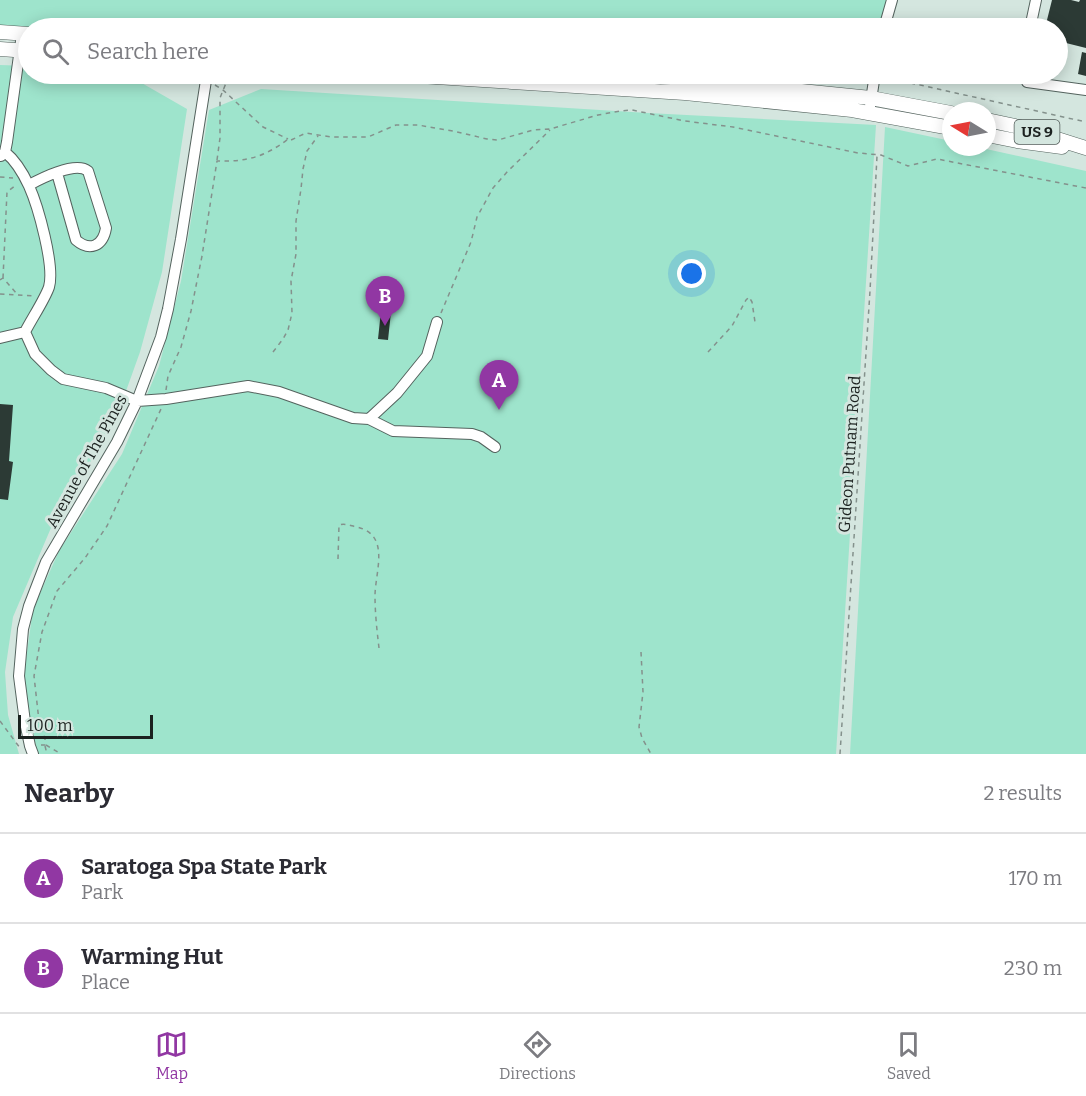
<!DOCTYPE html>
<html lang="en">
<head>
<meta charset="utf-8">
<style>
	:root { --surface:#fff; --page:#f2f2f3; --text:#2b2b33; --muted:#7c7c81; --line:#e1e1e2; --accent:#9137a3 }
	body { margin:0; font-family:Bitter,serif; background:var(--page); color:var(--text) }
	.compass { position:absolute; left:942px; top:102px; width:54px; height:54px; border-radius:50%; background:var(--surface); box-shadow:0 3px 15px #0003; rotate:280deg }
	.scale { position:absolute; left:18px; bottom:15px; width:135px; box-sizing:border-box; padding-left:6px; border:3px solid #1b211f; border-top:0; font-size:16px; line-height:21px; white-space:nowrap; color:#1b211f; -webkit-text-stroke:4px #d4e6df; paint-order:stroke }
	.you { position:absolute; left:692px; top:274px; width:21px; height:21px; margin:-15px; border:4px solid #fff; border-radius:50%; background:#1a73e8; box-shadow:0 0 0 9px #1a73e833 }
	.badge { display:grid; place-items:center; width:39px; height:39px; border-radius:50%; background:var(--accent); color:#fff; font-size:20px; font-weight:700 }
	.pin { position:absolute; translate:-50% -50px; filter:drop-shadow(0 2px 3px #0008) }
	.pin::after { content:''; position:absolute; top:32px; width:21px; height:18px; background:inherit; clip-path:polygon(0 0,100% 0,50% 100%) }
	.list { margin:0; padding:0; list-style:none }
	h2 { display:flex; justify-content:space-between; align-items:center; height:78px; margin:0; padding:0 24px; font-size:26px }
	h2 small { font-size:20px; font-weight:400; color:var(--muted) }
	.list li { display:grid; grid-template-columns:39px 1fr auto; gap:18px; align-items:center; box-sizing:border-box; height:90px; padding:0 24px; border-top:2px solid var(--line) }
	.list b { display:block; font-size:22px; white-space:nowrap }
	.list p { margin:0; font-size:20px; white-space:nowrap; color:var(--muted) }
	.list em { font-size:20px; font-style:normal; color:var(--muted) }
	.icon { flex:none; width:33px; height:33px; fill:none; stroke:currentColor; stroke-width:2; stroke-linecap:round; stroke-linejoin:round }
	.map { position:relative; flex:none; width:1086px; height:754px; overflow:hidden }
	.search { position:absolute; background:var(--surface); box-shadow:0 3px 15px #0003; left:18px; right:18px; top:18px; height:66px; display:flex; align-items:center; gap:15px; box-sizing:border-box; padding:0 21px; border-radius:33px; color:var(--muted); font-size:22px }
	.sheet { height:258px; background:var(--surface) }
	nav { display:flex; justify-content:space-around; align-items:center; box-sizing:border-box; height:84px; border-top:2px solid var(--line); background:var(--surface); font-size:16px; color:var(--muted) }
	nav a { display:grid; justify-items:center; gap:3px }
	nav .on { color:var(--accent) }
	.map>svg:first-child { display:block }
	.green { fill:#9ee4cc }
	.building { fill:#2c3a35 }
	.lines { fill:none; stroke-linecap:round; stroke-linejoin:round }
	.minor-casing { stroke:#54635e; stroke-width:12 }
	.major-casing { stroke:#54635e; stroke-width:15 }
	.path { stroke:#84918c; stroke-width:1.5; stroke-dasharray:4.5 4.5; stroke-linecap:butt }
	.minor { stroke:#fff; stroke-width:10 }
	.major { stroke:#fff; stroke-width:14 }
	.labels { text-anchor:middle; stroke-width:6; stroke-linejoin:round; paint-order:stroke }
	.shield { fill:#d4e6df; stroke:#525c59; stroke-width:1.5 }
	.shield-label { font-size:15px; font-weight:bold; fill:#1b211f }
	.street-label { font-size:16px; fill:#1b211f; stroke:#d4e6df }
</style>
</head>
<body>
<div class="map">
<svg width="1086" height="754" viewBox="0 0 1086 754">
	<rect width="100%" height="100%" fill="#d4e6df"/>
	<path class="green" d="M0 0H888L881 28H33L0 27Z
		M0 65 28 66V74H126L187 109 162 272 140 352 121 405 96 454 62 502 13 617 5 672 8 715 19 754H0Z
		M771 74H871L869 83Z
		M261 89 648 113 876 125 836 754H38L22 688 33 609 59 551 122 454 159 366 181 281 209 110Z
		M885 127 951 141V147H977L1086 171V754H850Z"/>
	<path class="building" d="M1052 0H1071L1079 2 1080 0H1086V48L1058 41V28H1045Z
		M1082 52 1086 53V76L1078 74Z
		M381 311 391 312 388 340 378 339Z
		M0 404 13 405 9 461 13 462 8 500 0 499Z"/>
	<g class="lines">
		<defs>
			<path id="minor" d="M884 28 892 0
				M1030 28 1036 0
				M1027 82 1086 90
				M869 113 875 74
				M5 152C16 161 23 173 29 186 38 206 55 266 49 287 45 299 31 320 25 332L35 354 51 370 63 379 106 388 137 401 166 399 248 386 279 392 353 418 369 419 397 393 427 356 437 322
				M1 156 5 152 7 142 22 34
				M29 185C42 178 76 161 88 171L106 228C103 246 90 252 76 240L57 173
				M0 338 25 332
				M369 419 393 431 472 434 481 437 495 447
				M33 754 30 746 25 722 19 676 23 629 29 606 46 562 117 442 137 401 161 337 168 309 181 239 207 74"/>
			<path id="major" d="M0 32 28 34
				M0 49 28 51
				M389 74 685 93 852 110 951 128
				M608 74 661 77 871 98 951 113
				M987 120 1019 127 1086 148
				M987 135 1017 141 1062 147"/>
		</defs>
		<use href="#minor" class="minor-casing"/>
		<use href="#major" class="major-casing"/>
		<path class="path" d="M893 79 1086 122
			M215 85 223 90 263 127 288 139
			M217 160 220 138V98L226 83 232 77 233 74
			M0 177 13 178
			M3 278 7 192 16 185
			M0 280 3 278 17 294
			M0 294 34 296
			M441 313 471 242 477 217 493 188 507 172 550 130
			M273 352 283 339 288 330 292 313 291 281 296 254V221L301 189 303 169 307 151 318 136
			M708 352 732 326 746 300 749 297 752 302 755 322
			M166 390 168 376 181 347 191 311 202 256 217 161C246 162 265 157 288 139L291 140 306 133 331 137H368L396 125H418L453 131 487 139 498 140 533 130 550 129 598 115 620 111 632 110 685 121 733 127 858 153 881 155 908 166 937 159 1086 188
			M338 559 339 525C345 523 351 526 357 527 391 535 375 572 375 596 375 613 377 631 379 648
			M641 652 643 692 639 727 642 738 651 754
			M0 721 20 748
			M41 745H45V739L39 721 34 676 42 632 57 591 85 558 107 526 161 409
			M46 745 61 754
			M45 746 47 754
			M840 754 870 291 877 156"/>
		<use href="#minor" class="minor"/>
		<use href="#major" class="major"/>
	</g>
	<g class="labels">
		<rect class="shield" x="1014.5" y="120" width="45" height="24" rx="4.5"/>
		<g class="shield-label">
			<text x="1037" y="137">US 9</text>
		</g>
		<g class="street-label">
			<text transform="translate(849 454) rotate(-86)" y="6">Gideon Putnam Road</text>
			<text transform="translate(86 461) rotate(-61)" y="6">Avenue of The Pines</text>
		</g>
	</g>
</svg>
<svg class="compass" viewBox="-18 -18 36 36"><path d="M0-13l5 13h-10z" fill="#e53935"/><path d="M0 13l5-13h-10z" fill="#7c7c81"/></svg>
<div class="scale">100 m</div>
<div class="you"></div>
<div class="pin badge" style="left:499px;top:410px">A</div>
<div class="pin badge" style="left:385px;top:326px">B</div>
<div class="search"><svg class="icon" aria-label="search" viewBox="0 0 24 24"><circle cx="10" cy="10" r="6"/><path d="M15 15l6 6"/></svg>Search here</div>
</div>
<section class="sheet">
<h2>Nearby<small>2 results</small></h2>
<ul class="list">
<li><span class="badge">A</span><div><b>Saratoga Spa State Park</b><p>Park</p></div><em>170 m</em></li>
<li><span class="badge">B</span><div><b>Warming Hut</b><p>Place</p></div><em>230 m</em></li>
</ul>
</section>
<nav>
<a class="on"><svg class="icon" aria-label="map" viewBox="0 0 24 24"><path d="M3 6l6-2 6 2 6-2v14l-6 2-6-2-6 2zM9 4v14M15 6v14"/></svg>Map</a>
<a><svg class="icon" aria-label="directions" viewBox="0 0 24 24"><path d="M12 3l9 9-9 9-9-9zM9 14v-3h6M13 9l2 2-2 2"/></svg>Directions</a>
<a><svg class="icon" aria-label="saved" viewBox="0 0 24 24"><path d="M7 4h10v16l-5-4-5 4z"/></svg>Saved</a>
</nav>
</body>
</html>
